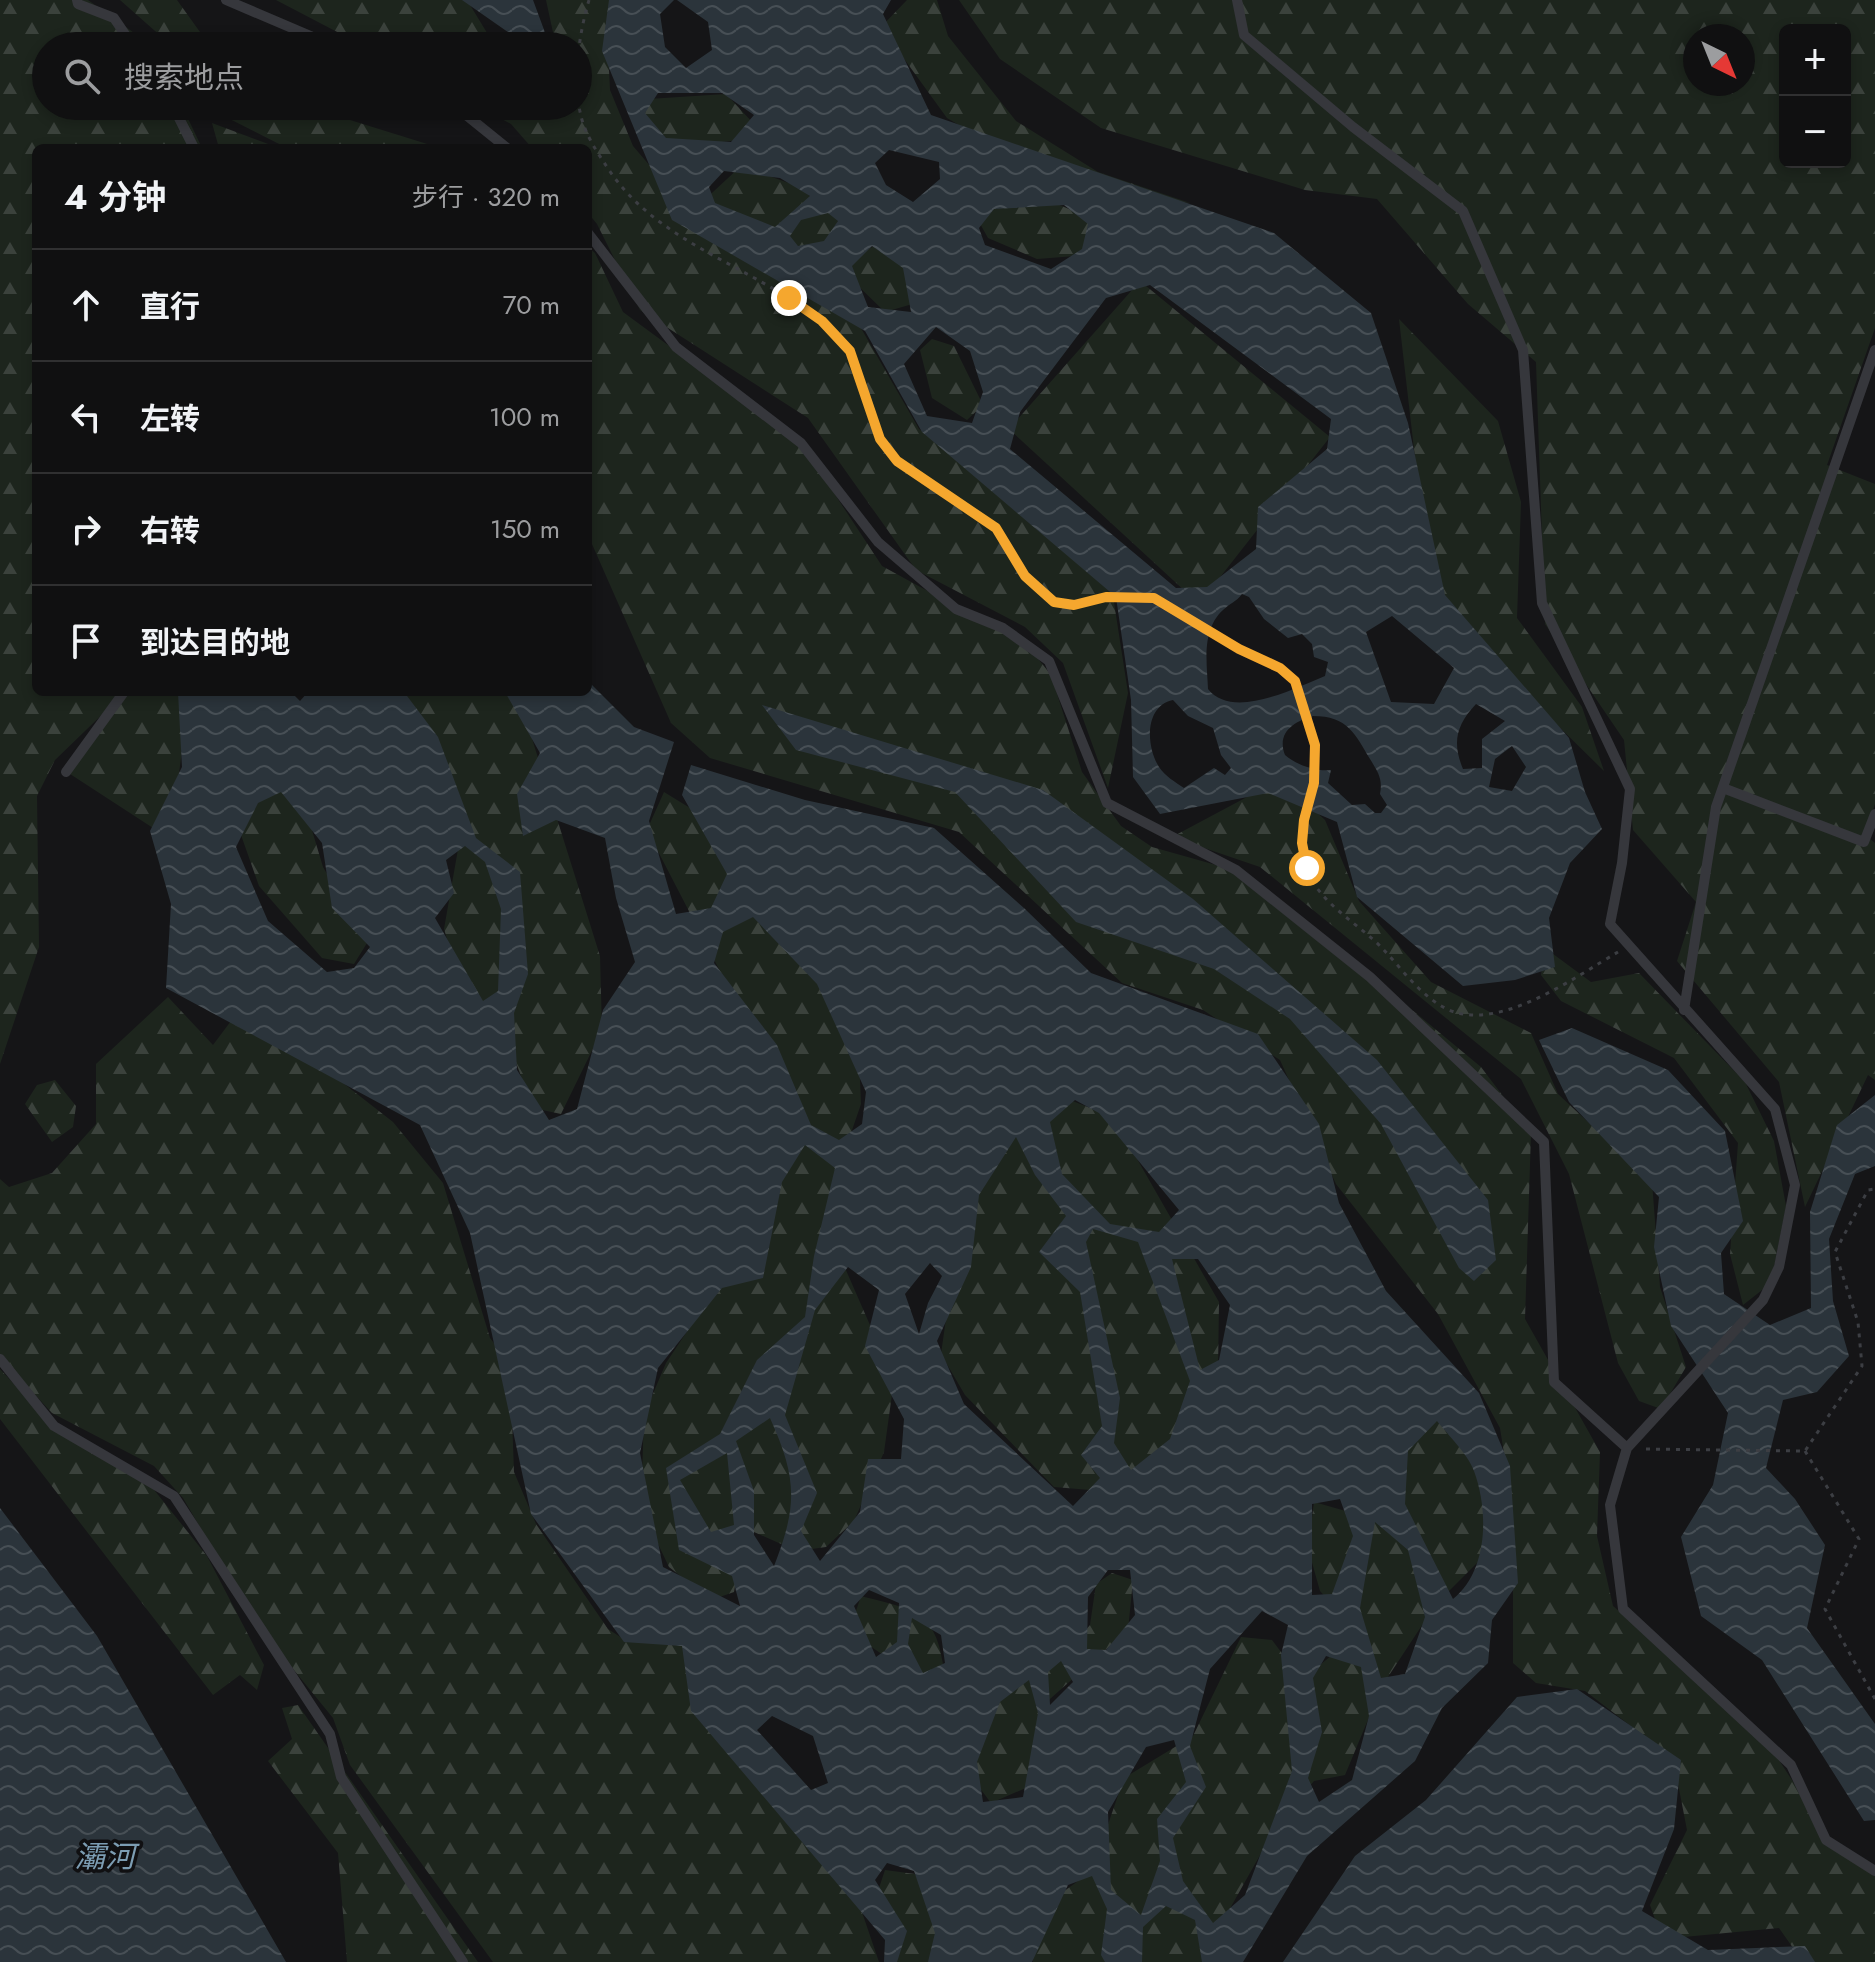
<!DOCTYPE html>
<html lang="zh">
<head>
<meta charset="utf-8">
<style>
	:root { --surface:#101011; --page:#19191a; --text:#f1f3f6; --muted:#9c9d9f; --line:#303031 }
	body { margin:0; font-family:Jost,"Noto Sans SC",sans-serif; background:var(--page); color:var(--text) }
	.controls { position:absolute; right:24px; top:24px; display:grid; overflow:hidden; border-radius:12px; box-shadow:0 4px 12px #0003 }
	.controls button { width:72px; height:72px; display:grid; place-items:center; padding:0; border:0; border-bottom:2px solid var(--line); background:var(--surface); color:var(--text); font:40px sans-serif }
	.compass { position:absolute; left:1683px; top:24px; width:72px; height:72px; border-radius:50%; background:var(--surface); box-shadow:0 4px 12px #0003; rotate:137deg }
	.stop { position:absolute; width:24px; height:24px; margin:-18px; border:6px solid #f5a72e; border-radius:50%; background:#fff }
	.stop.end { background:#f5a72e; border-color:#fff; box-shadow:0 2px 8px #0008 }
	.list { margin:0; padding:0; list-style:none }
	h2 { display:flex; justify-content:space-between; align-items:center; height:104px; margin:0; padding:0 32px; font-size:34px }
	h2 small { font-size:26px; font-weight:400; color:var(--muted) }
	.list li { display:grid; grid-template-columns:52px 1fr auto; gap:24px; align-items:center; box-sizing:border-box; height:112px; padding:0 32px; border-top:2px solid var(--line) }
	.list b { display:block; font-size:30px; white-space:nowrap }
	.list em { font-size:26px; font-style:normal; color:var(--muted) }
	.icon { flex:none; width:44px; height:44px; fill:none; stroke:currentColor; stroke-width:2; stroke-linecap:round; stroke-linejoin:round }
	.map { position:relative; flex:none; width:1875px; height:1962px; overflow:hidden }
	.search { position:absolute; background:var(--surface); box-shadow:0 4px 12px #0003; left:32px; top:32px; width:560px; height:88px; display:flex; align-items:center; gap:20px; box-sizing:border-box; padding:0 28px; border-radius:44px; color:var(--muted); font-size:30px }
	.panel { position:absolute; background:var(--surface); box-shadow:0 4px 12px #0003; left:32px; top:144px; width:560px; height:552px; border-radius:12px }
	.map>svg:first-child { display:block }
	.forest { fill:url(#forest-firs); fill-rule:evenodd }
	.water { fill:url(#water-waves); fill-rule:evenodd }
	.lines { fill:none; stroke-linecap:round; stroke-linejoin:round }
	.path { stroke:#3c3e43; stroke-width:3; stroke-dasharray:4 6; stroke-linecap:butt }
	.service { stroke:#36373c; stroke-width:10 }
	.route { stroke:#f5a72e; stroke-width:10 }
	.labels { text-anchor:middle; stroke-width:7; stroke-linejoin:round; paint-order:stroke }
	.water-label { font-size:30px; font-style:italic; fill:#7c9db3; stroke:#101012 }
</style>
</head>
<body>
<div class="map">
<svg width="1875" height="1962" viewBox="0 0 1875 1962">
	<defs>
		<pattern id="forest-firs" width="22" height="20" patternUnits="userSpaceOnUse" patternTransform="scale(2)"><rect width="22" height="20" fill="#1d251d"/><path d="M5 1l3.5 6h-7zM16 11l3.5 6h-7z" fill="#3b423c"/></pattern>
		<pattern id="water-waves" width="16" height="10" patternUnits="userSpaceOnUse" patternTransform="scale(2)"><rect width="16" height="10" fill="#2b343b"/><path d="M0 5q4-4 8 0t8 0" fill="none" stroke="#474f55"/></pattern>
	</defs>
	<rect width="100%" height="100%" fill="#151517"/>
	<path class="forest" d="M0 0H88L137 35 144 46H46V106H182L202 148H36V692H190L170 839 67 772 116 701 55 760 37 796 39 947 0 1064Z
		M120 0H177L210 46H172Z
		M276 0H467L495 46H364Z
		M546 0H614L607 30 610 90 633 146 714 241 858 323 919 429 1075 540 1111 583 1128 693 1108 788 1063 663 1025 627 916 570 808 418 640 310 597 224 588 213V148H532L511 124 478 106H578V46H556Z
		M907 0H937L948 36 1016 121 1098 172 1190 203 1060 184 947 118 881 27Z
		M959 0H1875V328L1827 465 1875 484V804L1865 835 1875 843V1080L1868 1075 1805 1207 1779 1082 1677 961 1696 902 1633 830 1624 740 1545 624 1536 362 1468 304 1377 199 1305 190 1101 128 1000 59ZM1785 30H1845V162H1785ZM1695 36H1743V84H1695Z
		M726 94 753 123 740 140 675 147 644 117 649 99Z
		M204 106H305L440 148H287Z
		M212 123 279 148H219Z
		M741 166 797 186 839 219 820 255 699 205Z
		M1038 196 1088 217 1093 239 1075 256 1037 259 988 238 973 211Z
		M891 238 926 300 885 312 849 277 850 258Z
		M588 247 595 253 623 312 801 443 882 566 1028 646 1051 675 1082 772 1121 826 1152 847 1248 874 1481 1067 1531 1133 1525 1319 1600 1452 1597 1536 1613 1606 1760 1731 1829 1837 1875 1874V1962H1803L1779 1928 1662 1939 1650 1905 1687 1830 1673 1758 1585 1691 1536 1683 1513 1663V1510L1500 1428 1438 1314 1336 1184 1280 1060 1203 1010 1122 983 959 832 710 758 671 723 588 535Z
		M1140 281 1330 437 1199 604 1009 429Z
		M1399 319 1498 421 1521 502 1517 618 1582 707 1604 771 1466 635 1428 570Z
		M932 339 954 346 983 405 967 420 932 398 920 350Z
		M400 692H509L528 726 600 956 602 1030 561 1114 533 1108 503 1028 466 1000 444 929 463 821Z
		M274 782 305 807 323 867 367 943 354 964 322 958 259 886 234 815Z
		M1262 789 1301 798 1325 820 1359 901 1431 982 1531 1033 1558 1094 1652 1182 1660 1287 1686 1367 1661 1409 1639 1401 1618 1363 1569 1174 1521 1079 1260 867 1172 837Z
		M664 792 716 824 836 1001 859 1057 861 1104 831 1191V1236L894 1380 884 1452 854 1521 826 1547 797 1551 745 1528 734 1592 711 1600 669 1567 641 1508 644 1415 666 1363 778 1195 795 1116 647 830Z
		M1545 948 1591 982 1639 973 1745 1082 1774 1141 1786 1206 1771 1283 1743 1305 1730 1254 1738 1143 1674 1058 1561 1001 1541 975Z
		M168 997 213 1045 243 1005 393 1122 443 1183 490 1338 510 1364 514 1472 536 1524 608 1629 625 1640 667 1628 685 1647 697 1708 824 1801 879 1962H493L350 1765 333 1718 258 1626 183 1498 154 1466 52 1413 0 1357V1179L9 1187 52 1173 96 1124V1064Z
		M55 1080 76 1106 73 1127 52 1142 25 1104 37 1085Z
		M1065 1098 1113 1117 1219 1302 1218 1370 1196 1418 1144 1475 1103 1491 1054 1487 965 1395 941 1354 958 1235 1001 1145Z
		M0 1369 48 1421 139 1471 207 1556 264 1665 257 1690 240 1675 213 1695 0 1419Z
		M1436 1415 1478 1453 1490 1550 1436 1604 1382 1686 1345 1775 1314 1781 1278 1823 1219 1928 1210 1962H1033L1032 1936 1049 1902 1092 1871 1124 1778 1193 1736 1241 1637 1272 1640 1302 1680 1344 1645 1351 1625 1320 1591 1308 1548 1314 1502 1377 1520 1405 1435Z
		M1112 1573 1133 1580 1128 1630 1042 1706 1028 1787 991 1803 965 1768 985 1709 1070 1648 1090 1625 1096 1584Z
		M861 1596C908 1609 935 1608 943 1664L920 1680 870 1646 855 1614Z
		M298 1705 478 1962H347L338 1853 268 1761 292 1739 282 1708Z
		M885 1870 915 1874 939 1928 937 1962H897L876 1897Z"/>
	<path class="water" d="M462 0H533L550 46H522L518 39Z
		M609 0H674L660 14 665 47 686 68 712 50 708 22 677 0H891L883 14 931 115 1274 233 1371 313 1408 423 1445 595 1569 738 1585 792 1602 829 1570 863 1549 918 1555 967 1515 980 1463 986 1357 897 1337 822 1268 793 1160 814 1133 777 1131 700 1116 597 922 432 865 331 672 220 602 51ZM658 93H722L754 115 731 142 666 138 645 113ZM889 150 939 162 940 179 913 202 886 185 875 163ZM724 171 780 178 810 196 775 227 715 203 709 187ZM1064 205 1088 224 1082 249 1051 269 985 245 979 228 994 209ZM828 213 838 221 824 241 798 246 790 236 801 220ZM872 246 903 268 911 312 868 307 852 266ZM1150 285 1331 419 1327 449 1258 507 1256 549 1207 587 1176 588 1010 449 1020 412 1106 298ZM936 327 970 351 983 392 972 423 927 416 904 364ZM1242 594 1249 597 1264 619 1288 638 1302 634 1312 644 1314 657 1328 662 1325 676C1297 687 1233 721 1208 689 1207 663 1201 630 1223 610 1230 603 1236 602 1242 594ZM1392 616 1454 668 1434 704 1391 702 1366 632ZM1173 700 1188 716 1213 728 1221 755 1231 768 1225 775 1214 768 1184 788C1175 782 1165 776 1159 767 1146 747 1144 706 1173 700ZM1476 704 1505 721 1482 739V768L1463 769C1452 743 1456 725 1476 704ZM1313 716C1348 716 1355 734 1370 759 1378 772 1383 779 1380 794L1387 805 1381 813H1375L1365 804 1352 805 1328 783 1331 770C1317 772 1296 765 1285 755 1276 732 1295 721 1313 716ZM1512 746 1526 767 1512 791 1489 787 1495 759Z
		M588 681 634 727 674 742 649 821 676 914 711 908 727 874 682 795 691 765 805 800 934 828 1025 909 1091 973 1258 1034 1319 1124 1339 1203 1386 1291 1479 1393 1510 1466 1518 1583 1492 1620 1488 1663 1442 1708 1415 1761 1307 1856 1243 1962H1202L1195 1920 1166 1906 1143 1927 1142 1962H1105L1101 1955 1107 1909 1092 1876 1068 1885 1032 1962H928L935 1933 914 1871 887 1863 875 1880 907 1931 897 1962H884L885 1940 691 1711 682 1646 624 1642 531 1514 470 1233 420 1125 166 988 171 904 150 831 182 767 178 692H291L300 701 308 692H404L438 737 476 838 520 872 528 974 514 1013 517 1070 549 1120 577 1109 603 1010 635 962 616 898 605 838 556 820 523 836 517 794 540 753 505 692H588ZM281 792 322 843 332 908 370 947 354 968 327 972 268 921 236 847 258 803ZM465 846 485 862 501 909 498 991 483 1001 435 918 454 893 446 860ZM753 917 817 984 866 1092 862 1124 839 1140 811 1125 777 1045 714 963 723 932ZM1075 1100 1099 1113 1179 1210 1159 1232 1110 1224 1062 1174 1050 1122ZM1016 1137 1035 1175 1066 1216 1039 1252 1080 1292 1102 1426 1081 1455 1100 1478 1073 1506 964 1404 937 1341 971 1267 979 1195ZM805 1145 835 1168 814 1256 805 1317 757 1360 720 1434 666 1468 679 1550 732 1576 740 1606 663 1567 640 1453 658 1368 722 1288 763 1278 782 1182ZM1093 1229 1138 1242 1190 1381 1170 1439 1131 1470 1114 1443 1120 1398 1086 1242ZM1172 1259H1198L1230 1305 1219 1360 1200 1370ZM930 1263 942 1276 928 1303 919 1334 905 1294ZM848 1267 879 1290 865 1346 904 1419 901 1459H868L860 1512 820 1561 801 1531 817 1493 785 1415 815 1310ZM770 1418C797 1478 798 1505 774 1566L754 1535V1491L736 1441ZM1437 1421C1448 1435 1468 1454 1474 1471 1489 1512 1488 1571 1453 1599L1405 1504 1408 1451ZM727 1453 734 1525 711 1532 680 1480ZM1340 1499 1353 1536 1332 1594 1312 1595V1504ZM1375 1522 1408 1550 1425 1617 1405 1674 1381 1678 1360 1608ZM1108 1570H1130L1135 1615 1106 1650 1087 1649 1088 1597ZM869 1590 899 1603 897 1642 876 1657 854 1606ZM1262 1611 1288 1625 1281 1655 1292 1771 1245 1895 1213 1923 1183 1881 1173 1838 1206 1787 1190 1746 1210 1669ZM912 1618 941 1635 945 1663 923 1673 908 1644ZM1326 1656 1361 1667 1369 1716 1352 1780 1319 1802 1308 1778 1322 1732 1313 1678ZM1061 1661 1073 1682 1050 1705 1048 1672ZM1029 1680 1038 1713 1023 1797 983 1802 977 1762 1000 1702ZM772 1716 813 1736 828 1783 811 1790 757 1730ZM1174 1740 1186 1782 1157 1819 1160 1861 1141 1915 1111 1890 1108 1812 1146 1747Z
		M762 705 1043 790 1193 899 1377 1060 1488 1200 1496 1260 1474 1281 1459 1268 1381 1124 1290 1019 1214 969 1076 922 955 792 796 750Z
		M1572 1028 1668 1070 1725 1131 1743 1221 1721 1253 1724 1294 1770 1325 1811 1308 1810 1212 1837 1125 1875 1095V1166L1855 1174 1829 1239 1833 1301 1849 1356 1817 1392 1783 1400 1766 1468 1795 1499 1825 1545 1807 1628 1875 1724V1820L1864 1821 1762 1660 1701 1616 1681 1537 1713 1485 1728 1413 1671 1326 1654 1247 1659 1197 1569 1102 1539 1040Z
		M0 1508 97 1636 286 1962H0Z
		M1577 1689 1681 1760 1674 1829 1642 1911 1708 1950 1805 1946 1815 1962H1283L1355 1856 1426 1800 1517 1697Z"/>
	<g class="lines">
		<path class="path" d="M589 0C579 34 572 80 581 116 585 134 597 152 607 167 664 255 780 270 846 346 867 371 865 412 880 440 902 480 958 498 992 526 1018 546 1021 588 1055 602 1079 612 1111 593 1137 596 1176 599 1207 632 1240 650 1252 656 1266 660 1278 667 1311 686 1320 746 1314 781 1309 812 1296 839 1308 871 1319 903 1359 924 1382 948 1403 970 1421 997 1449 1010 1500 1032 1575 977 1618 952
			M1646 1449 1805 1451 1862 1366 1858 1322 1835 1252 1868 1190 1875 1189
			M1805 1451 1859 1539 1825 1609 1875 1699"/>
		<path class="service" d="M77 0 78 4 114 18 133 46
			M226 0 334 46
			M1237 0 1244 35 1353 127 1463 211 1523 350 1542 603 1630 789 1622 863 1610 924 1775 1109 1795 1185 1779 1267 1763 1300 1627 1448 1610 1505 1623 1609 1791 1765 1826 1840 1875 1871
			M173 106 194 148
			M455 106 507 148
			M588 233 676 347 801 443 878 542 956 609 1003 628 1049 661 1107 803 1236 870 1370 977 1544 1142 1554 1382 1627 1448
			M66 772 124 692
			M1723 788 1864 842 1875 814
			M1684 1010 1716 807 1875 350
			M0 1359 54 1426 174 1496 330 1734 341 1777 463 1962"/>
	</g>
	<g class="lines">
		<path class="route" d="M789 298 822 321 850 351 880 439 897 461 996 528 1025 576 1054 602 1074 605 1106 597 1154 598 1239 649 1280 668 1295 681 1315 745 1314 783 1304 820 1302 843 1307 868"/>
	</g>
	<g class="labels">
		<g class="water-label">
			<text x="105" y="1867">灞河</text>
		</g>
	</g>
</svg>
<div class="controls">
<button>+</button>
<button>−</button>
</div>
<svg class="compass" viewBox="-18 -18 36 36"><path d="M0-13l5 13h-10z" fill="#e53935"/><path d="M0 13l5-13h-10z" fill="#9c9d9f"/></svg>
<div class="stop" style="left:1307px;top:868px"></div>
<div class="stop end" style="left:789px;top:298px"></div>
<div class="search"><svg class="icon" aria-label="search" viewBox="0 0 24 24"><circle cx="10" cy="10" r="6"/><path d="M15 15l6 6"/></svg>搜索地点</div>
<section class="panel">
<h2>4 分钟<small>步行 · 320 m</small></h2>
<ul class="list">
<li><svg class="icon" aria-label="ahead" viewBox="0 0 24 24"><path d="M12 20V5M6 11l6-6 6 6"/></svg><div><b>直行</b></div><em>70 m</em></li>
<li><svg class="icon" aria-label="left" viewBox="0 0 24 24"><path d="M17 20v-9H6M10 6l-5 5 5 5"/></svg><div><b>左转</b></div><em>100 m</em></li>
<li><svg class="icon" aria-label="right" viewBox="0 0 24 24"><path d="M7 20v-9h11M14 6l5 5-5 5"/></svg><div><b>右转</b></div><em>150 m</em></li>
<li><svg class="icon" aria-label="arrive" viewBox="0 0 24 24"><path d="M6 21V4h12l-3 4 3 4H6"/></svg><div><b>到达目的地</b></div></li>
</ul>
</section>
</div>
</body>
</html>
